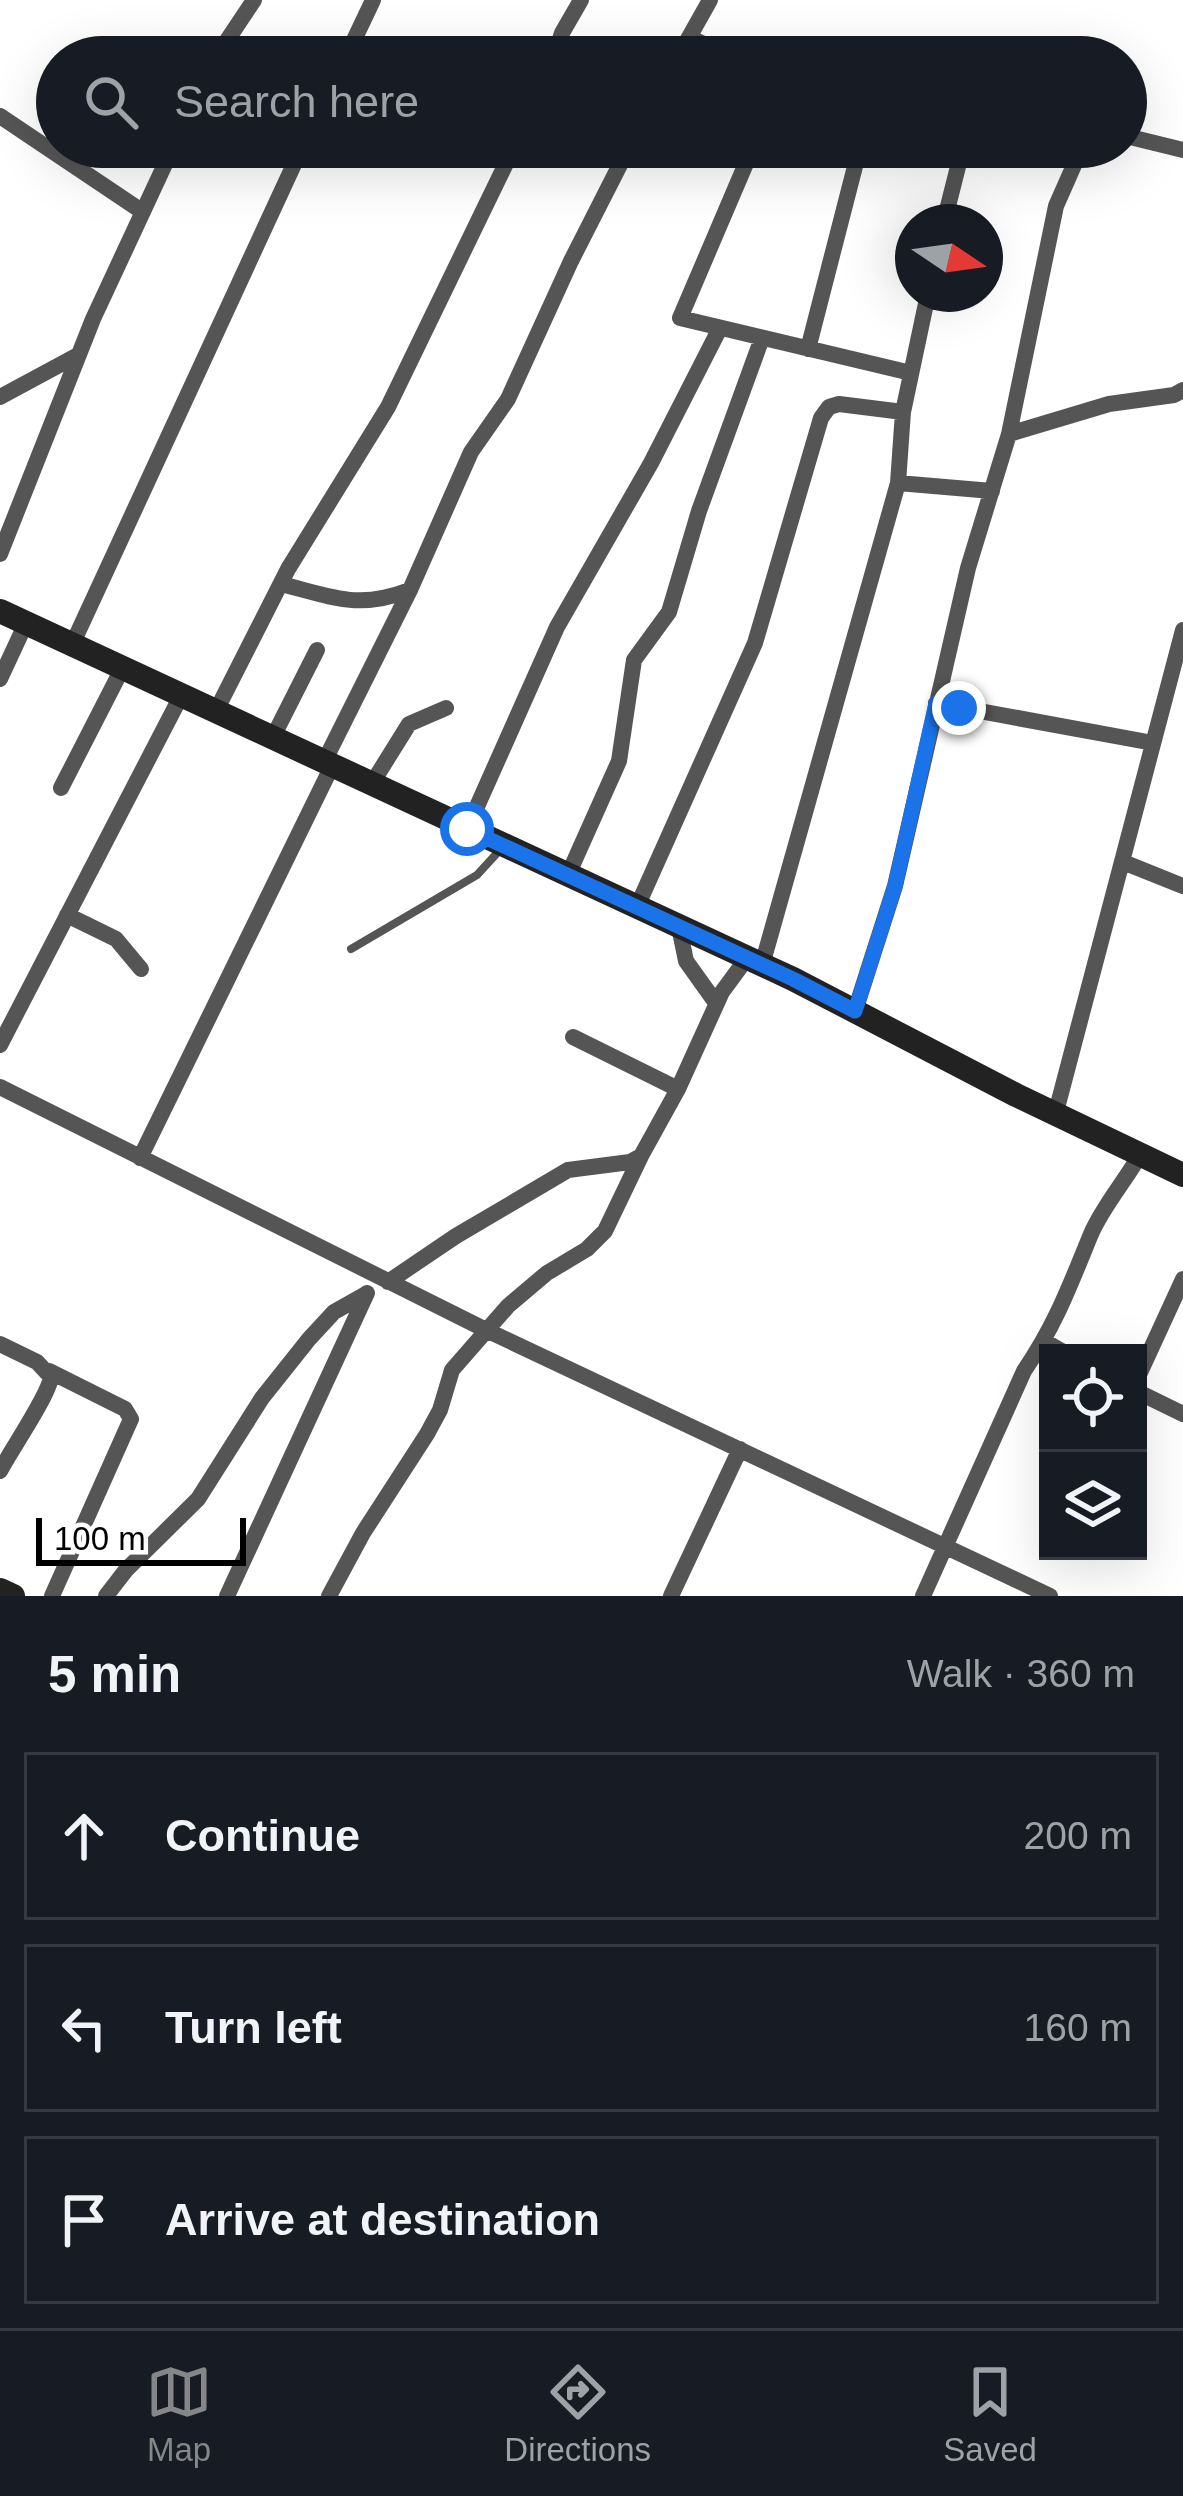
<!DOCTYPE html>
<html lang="en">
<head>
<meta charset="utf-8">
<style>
	:root { --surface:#171b24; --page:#242831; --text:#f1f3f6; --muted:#9ea1a6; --line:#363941; --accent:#858687 }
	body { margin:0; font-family:Helvetica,sans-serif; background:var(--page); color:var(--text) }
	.controls { position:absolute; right:36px; bottom:36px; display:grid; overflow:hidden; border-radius:0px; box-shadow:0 12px 48px #0002 }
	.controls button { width:108px; height:108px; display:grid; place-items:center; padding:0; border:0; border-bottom:3px solid var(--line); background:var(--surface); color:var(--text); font:60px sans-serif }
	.compass { position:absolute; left:895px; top:204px; width:108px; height:108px; border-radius:50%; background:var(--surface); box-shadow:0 12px 48px #0002; rotate:103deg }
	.scale { position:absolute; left:36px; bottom:30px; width:210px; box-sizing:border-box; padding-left:12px; border:6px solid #000; border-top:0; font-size:33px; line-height:42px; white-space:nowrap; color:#000; -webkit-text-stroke:9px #fff; paint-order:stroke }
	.stop { position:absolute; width:36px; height:36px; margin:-27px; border:9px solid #1a73e8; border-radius:50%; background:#fff }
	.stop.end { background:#1a73e8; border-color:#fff; box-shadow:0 3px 12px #0008 }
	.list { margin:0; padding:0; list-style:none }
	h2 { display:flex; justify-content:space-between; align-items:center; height:156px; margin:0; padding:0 48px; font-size:51px }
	h2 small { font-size:39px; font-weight:400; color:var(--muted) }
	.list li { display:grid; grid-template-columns:78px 1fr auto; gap:36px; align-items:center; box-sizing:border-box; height:168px; margin:0 24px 24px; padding:0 24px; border:3px solid var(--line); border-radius:0px }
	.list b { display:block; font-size:45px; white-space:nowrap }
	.list em { font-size:39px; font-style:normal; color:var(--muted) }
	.icon { flex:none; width:66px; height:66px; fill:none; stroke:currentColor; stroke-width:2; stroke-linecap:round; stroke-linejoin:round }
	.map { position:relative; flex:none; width:1183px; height:1596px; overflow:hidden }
	.search { position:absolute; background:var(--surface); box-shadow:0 12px 48px #0002; left:36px; right:36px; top:36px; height:132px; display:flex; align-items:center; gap:30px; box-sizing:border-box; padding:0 42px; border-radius:66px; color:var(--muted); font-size:45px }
	.sheet { height:732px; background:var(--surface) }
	nav { display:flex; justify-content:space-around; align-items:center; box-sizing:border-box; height:168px; border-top:3px solid var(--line); background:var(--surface); font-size:33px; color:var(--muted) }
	nav a { display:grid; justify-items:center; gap:6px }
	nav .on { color:var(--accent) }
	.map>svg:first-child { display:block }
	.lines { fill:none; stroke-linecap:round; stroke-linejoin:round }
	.lane { stroke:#555; stroke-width:8 }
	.street { stroke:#555; stroke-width:16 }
	.secondary { stroke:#222; stroke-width:24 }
	.route { stroke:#1a73e8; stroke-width:15 }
</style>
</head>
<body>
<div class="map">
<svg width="1183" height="1596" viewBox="0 0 1183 1596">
	<rect width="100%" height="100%" fill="#fff"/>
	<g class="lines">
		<path class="lane" d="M351 949 477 875 499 851"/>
		<path class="street" d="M689 37 730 57
			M216 57 254 0
			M346 57 373 0
			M554 57 562 33 581 0
			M678 57 710 0
			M0 116 143 212
			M1126 136 1183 150
			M753 147 680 318 911 373
			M944 222 963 147
			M808 349 860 147
			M0 397 78 355
			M1009 434 1109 404 1174 395 1183 390
			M898 483 992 491
			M0 554 93 319 173 147
			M281 584C333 597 358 610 410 590
			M72 645 302 147
			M0 679 26 623
			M936 703 1153 743
			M215 713 288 569 388 407 514 147
			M272 739 317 650
			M323 764 410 590 471 452 508 399 571 261 629 147
			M371 785 409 724 446 708
			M61 788 122 669
			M467 829 557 627 651 463 720 328
			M1123 862 1183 886
			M568 875 619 761 634 660 669 612 699 511 762 338
			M637 907 755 643 821 418 829 407 839 404 903 412
			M67 915 116 939 141 969
			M679 927 686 961 716 1003
			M762 965 898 483 903 412 928 294
			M855 1011 895 886 968 568 1009 434 1056 206 1082 147
			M573 1037 678 1089
			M0 1045 181 696
			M0 1087 484 1329 1050 1596
			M1056 1112 1183 630
			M140 1158 331 768
			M388 1282 456 1236 568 1170 630 1162 641 1156 678 1089 722 992 747 958
			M1044 1341 1065 1353
			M0 1344 37 1362 51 1377C49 1395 11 1450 0 1471
			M49 1371 125 1409 131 1419 52 1596
			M1138 1377 1183 1279
			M1138 1392 1183 1414
			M106 1596 126 1570 198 1499 262 1398 309 1339 334 1312 366 1294
			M227 1596 367 1293
			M329 1596 363 1533 427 1434 440 1410 452 1370 508 1306 547 1273 587 1249 605 1231 641 1156
			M671 1596 740 1449
			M923 1596 1024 1371C1056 1324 1070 1285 1091 1234 1103 1206 1126 1180 1141 1153"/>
		<path class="secondary" d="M0 611 793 979 1016 1095 1183 1175
			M0 1590 13 1596"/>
	</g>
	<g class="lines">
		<path class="route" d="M467 829 793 979 855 1011 895 886 936 703 959 708"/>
	</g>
</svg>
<div class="controls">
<button><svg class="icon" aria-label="locate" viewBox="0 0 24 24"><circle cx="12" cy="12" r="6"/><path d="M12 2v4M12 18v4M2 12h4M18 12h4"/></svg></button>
<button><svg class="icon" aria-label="layers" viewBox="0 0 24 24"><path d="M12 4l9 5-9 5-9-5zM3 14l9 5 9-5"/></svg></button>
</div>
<svg class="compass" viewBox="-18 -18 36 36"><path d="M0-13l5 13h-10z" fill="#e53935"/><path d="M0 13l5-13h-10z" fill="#9ea1a6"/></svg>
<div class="scale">100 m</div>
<div class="stop" style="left:467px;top:829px"></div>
<div class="stop end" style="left:959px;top:708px"></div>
<div class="search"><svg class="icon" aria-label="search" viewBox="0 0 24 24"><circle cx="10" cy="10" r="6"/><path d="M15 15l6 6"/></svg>Search here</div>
</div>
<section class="sheet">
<h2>5 min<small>Walk · 360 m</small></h2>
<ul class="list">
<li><svg class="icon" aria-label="ahead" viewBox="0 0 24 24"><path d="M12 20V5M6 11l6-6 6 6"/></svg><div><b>Continue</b></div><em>200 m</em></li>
<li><svg class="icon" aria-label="left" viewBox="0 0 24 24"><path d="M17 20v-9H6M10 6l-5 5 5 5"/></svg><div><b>Turn left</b></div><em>160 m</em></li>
<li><svg class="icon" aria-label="arrive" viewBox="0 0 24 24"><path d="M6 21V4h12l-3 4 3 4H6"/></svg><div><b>Arrive at destination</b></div></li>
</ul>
</section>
<nav>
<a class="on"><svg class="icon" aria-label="map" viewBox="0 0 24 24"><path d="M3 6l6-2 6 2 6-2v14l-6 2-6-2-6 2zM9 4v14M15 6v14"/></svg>Map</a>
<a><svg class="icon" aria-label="directions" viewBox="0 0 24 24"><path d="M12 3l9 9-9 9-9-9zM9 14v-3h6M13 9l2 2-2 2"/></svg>Directions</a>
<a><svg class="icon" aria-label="saved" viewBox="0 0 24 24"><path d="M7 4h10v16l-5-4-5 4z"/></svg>Saved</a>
</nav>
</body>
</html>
